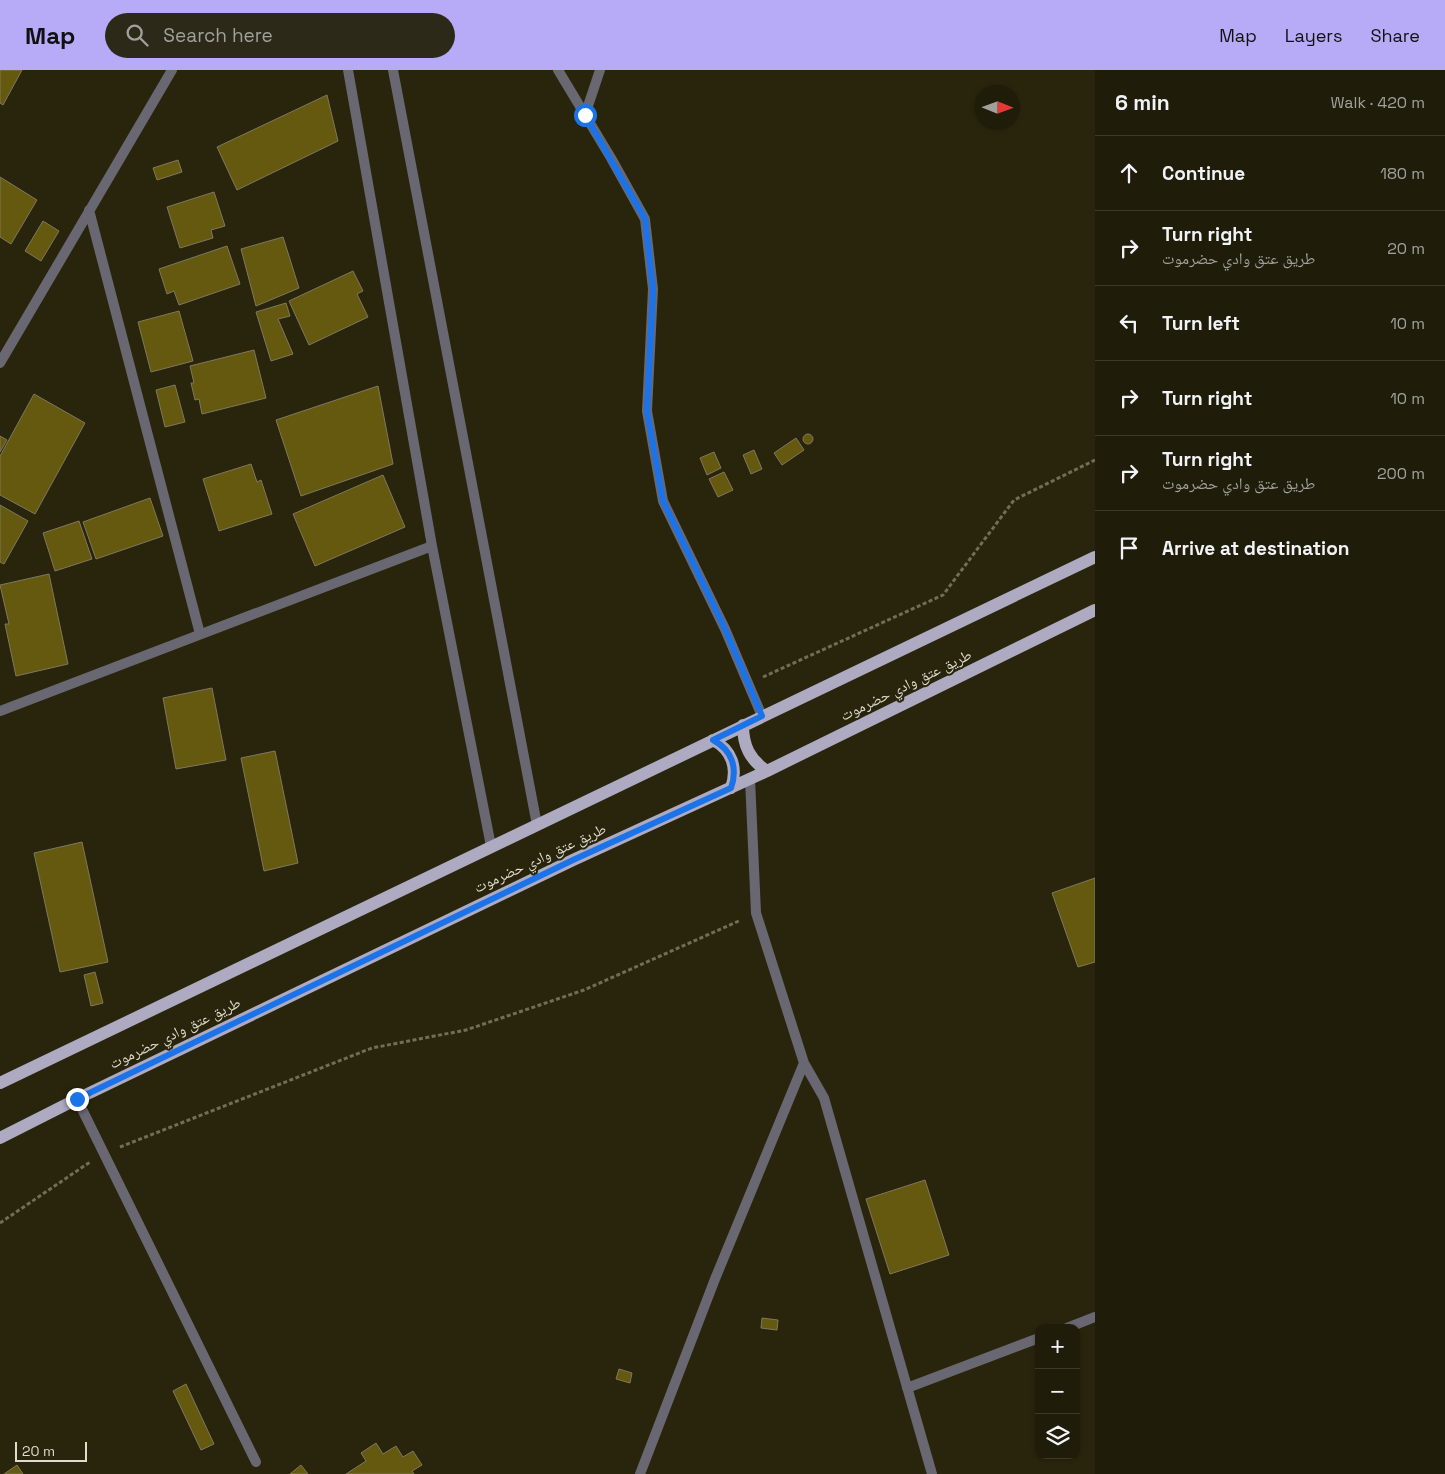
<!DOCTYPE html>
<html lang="en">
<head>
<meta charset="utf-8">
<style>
	:root { --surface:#1f1c0a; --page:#2c2918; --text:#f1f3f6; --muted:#a1a19c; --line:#3c3a2b; --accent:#b7abf8 }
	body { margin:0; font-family:"Space Grotesk","Noto Naskh Arabic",sans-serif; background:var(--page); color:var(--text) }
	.controls { position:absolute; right:15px; bottom:15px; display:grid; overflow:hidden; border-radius:10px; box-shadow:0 1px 4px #0004 }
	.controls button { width:45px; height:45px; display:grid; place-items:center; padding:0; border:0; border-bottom:1px solid var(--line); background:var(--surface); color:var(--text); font:25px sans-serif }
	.compass { position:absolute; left:975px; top:15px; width:45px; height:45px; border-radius:50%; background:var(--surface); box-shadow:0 1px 4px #0004; rotate:91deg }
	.scale { position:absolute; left:15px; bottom:12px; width:72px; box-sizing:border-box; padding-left:5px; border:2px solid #dedcce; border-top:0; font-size:14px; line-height:18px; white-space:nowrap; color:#dedcce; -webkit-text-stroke:4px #29250d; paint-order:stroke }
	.stop { position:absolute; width:15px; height:15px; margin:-11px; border:4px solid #1a73e8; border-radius:50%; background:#fff }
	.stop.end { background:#1a73e8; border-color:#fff; box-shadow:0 1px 5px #0008 }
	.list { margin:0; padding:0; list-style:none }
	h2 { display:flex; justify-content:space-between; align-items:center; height:65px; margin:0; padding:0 20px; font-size:21px }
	h2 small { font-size:16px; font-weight:400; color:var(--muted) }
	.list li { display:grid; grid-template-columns:32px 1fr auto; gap:15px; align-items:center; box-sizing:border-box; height:75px; padding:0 20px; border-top:1px solid var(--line) }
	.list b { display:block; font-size:19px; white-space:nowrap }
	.list p { margin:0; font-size:16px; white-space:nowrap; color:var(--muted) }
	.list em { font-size:16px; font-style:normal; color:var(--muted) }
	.icon { flex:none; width:28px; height:28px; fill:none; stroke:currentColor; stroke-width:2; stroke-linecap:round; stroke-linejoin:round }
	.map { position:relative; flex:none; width:1095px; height:1404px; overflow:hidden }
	header { display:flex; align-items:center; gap:30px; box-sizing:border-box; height:70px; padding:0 25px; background:var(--accent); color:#111 }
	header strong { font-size:24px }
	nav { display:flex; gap:28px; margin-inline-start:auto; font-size:18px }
	.search { width:350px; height:45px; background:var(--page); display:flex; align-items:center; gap:12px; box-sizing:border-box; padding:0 18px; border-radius:28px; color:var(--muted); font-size:19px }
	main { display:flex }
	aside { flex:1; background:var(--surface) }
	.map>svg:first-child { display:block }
	.building { fill:#65580f; stroke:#7e795f }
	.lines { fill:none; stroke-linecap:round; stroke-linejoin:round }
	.path { stroke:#716d59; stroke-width:3; stroke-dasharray:4 2.5; stroke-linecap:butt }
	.street { stroke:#696772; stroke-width:10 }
	.primary { stroke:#adaac1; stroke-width:12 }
	.route { stroke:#1a73e8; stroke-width:6 }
	.labels { text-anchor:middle; stroke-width:4; stroke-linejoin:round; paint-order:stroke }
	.street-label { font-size:15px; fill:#dedcce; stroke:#29250d }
</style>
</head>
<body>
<header>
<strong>Map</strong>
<div class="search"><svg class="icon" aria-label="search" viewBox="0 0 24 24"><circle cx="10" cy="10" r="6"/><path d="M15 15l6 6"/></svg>Search here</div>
<nav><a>Map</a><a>Layers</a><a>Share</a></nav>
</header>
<main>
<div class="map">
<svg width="1095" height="1404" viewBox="0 0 1095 1404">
	<rect width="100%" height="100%" fill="#29250d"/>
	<path class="building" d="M0 0H22L3 35 0 33Z
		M327 25 338 71 237 120 217 77Z
		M178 90 182 102 157 110 153 98Z
		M0 107 37 130 11 174 0 167Z
		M214 122 225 156 211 160 213 168 180 178 167 137Z
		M43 151 59 161 41 191 25 181Z
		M283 167 299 218 256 236 241 179Z
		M227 176 240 214 179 235 174 221 167 224 159 199Z
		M353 201 363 221 357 224 368 247 309 275 289 231Z
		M286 233 290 246 278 249 293 284 271 291 256 242Z
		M179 241 193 291 151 302 138 252Z
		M254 280 266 328 202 344 199 329 195 330 191 313H194L190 296Z
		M175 315 185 352 165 357 156 320Z
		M378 316 393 394 301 426 276 350Z
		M34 324 85 353 35 444 0 425V386Z
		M803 369a5 5 0 1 1 10 0a5 5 0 1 1-10 0Z
		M0 366 7 370 0 382Z
		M796 368 804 380 782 395 774 383Z
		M754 380 762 399 751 404 743 385Z
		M714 382 721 398 707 405 700 388Z
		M251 394 257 412 261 410 272 444 219 461 203 409Z
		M724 402 733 420 718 427 709 409Z
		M383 405 405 457 315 496 293 444Z
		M150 428 163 466 96 489 83 452Z
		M0 435 28 451 4 494 0 492Z
		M79 451 92 489 55 501 43 463Z
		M49 504 68 594 16 606 5 554H9L0 515Z
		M212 618 226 690 176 699 163 628Z
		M275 681 298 793 264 801 241 688Z
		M82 772 108 892 60 902 34 783Z
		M1095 808V892L1078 897 1052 823Z
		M95 902 103 933 91 936 84 905Z
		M925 1110 949 1185 890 1204 866 1129Z
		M762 1248 778 1250 777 1260 761 1258Z
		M619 1299 632 1303 630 1313 616 1309Z
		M186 1314 214 1374 201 1380 173 1321Z
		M376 1373 383 1384 396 1376 403 1387 413 1381 422 1395 412 1401 414 1404H346L366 1391 361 1383Z
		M17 1395 23 1404H4Z
		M301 1395 308 1404H290Z"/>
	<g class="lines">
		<path class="path" d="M763 607 943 525 1014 430 1095 390
			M120 1077 372 978 466 960 584 920 741 850
			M0 1153 90 1092"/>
		<path class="street" d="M348 0 432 476 491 776
			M393 0 537 755
			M558 0 611 88 645 149 653 219 647 341 663 431 725 559 762 646
			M585 45 600 0
			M89 140 200 564
			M0 293 172 0
			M0 641 432 476
			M750 709 756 843 804 993 824 1028 932 1404
			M77 1029 256 1392
			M1067 1258 1095 1247
			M907 1318 1039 1268
			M640 1404 715 1209 804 993"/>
		<path class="primary" d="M743 655C743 676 750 690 767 701
			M713 670C732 680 738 698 731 718
			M0 1013 1095 487
			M0 1068 77 1029 573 790 767 701 1095 540"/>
	</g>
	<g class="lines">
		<path class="route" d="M77 1029 573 790 731 718C738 698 732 680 713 670L762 646 725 559 663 431 647 341 653 220 645 149 585 45"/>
	</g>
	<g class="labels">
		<g class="street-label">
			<text transform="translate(906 615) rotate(-26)" y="5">طريق عتق وادي حضرموت</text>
			<text transform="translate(540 788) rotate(-25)" y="5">طريق عتق وادي حضرموت</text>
			<text transform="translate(175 963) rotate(-26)" y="5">طريق عتق وادي حضرموت</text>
		</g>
	</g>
</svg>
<div class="controls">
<button>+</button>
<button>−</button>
<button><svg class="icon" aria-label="layers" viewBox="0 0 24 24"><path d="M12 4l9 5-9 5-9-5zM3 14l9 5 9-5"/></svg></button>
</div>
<svg class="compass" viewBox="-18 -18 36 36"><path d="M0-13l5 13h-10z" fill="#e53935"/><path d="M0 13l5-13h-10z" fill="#a1a19c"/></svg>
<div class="scale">20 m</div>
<div class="stop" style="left:585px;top:45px"></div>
<div class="stop end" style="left:77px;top:1029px"></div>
</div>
<aside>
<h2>6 min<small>Walk · 420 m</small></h2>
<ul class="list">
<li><svg class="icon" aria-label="ahead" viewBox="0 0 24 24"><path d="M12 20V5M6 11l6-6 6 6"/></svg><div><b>Continue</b></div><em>180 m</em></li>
<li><svg class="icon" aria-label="right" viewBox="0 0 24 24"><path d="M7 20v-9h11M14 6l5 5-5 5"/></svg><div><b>Turn right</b><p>طريق عتق وادي حضرموت</p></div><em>20 m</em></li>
<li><svg class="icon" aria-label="left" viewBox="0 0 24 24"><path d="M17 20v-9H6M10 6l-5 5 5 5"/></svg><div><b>Turn left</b></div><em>10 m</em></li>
<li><svg class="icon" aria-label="right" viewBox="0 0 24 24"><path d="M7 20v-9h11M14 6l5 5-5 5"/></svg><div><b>Turn right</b></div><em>10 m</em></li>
<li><svg class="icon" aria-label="right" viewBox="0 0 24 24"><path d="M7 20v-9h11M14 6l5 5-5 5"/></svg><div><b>Turn right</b><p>طريق عتق وادي حضرموت</p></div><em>200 m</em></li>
<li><svg class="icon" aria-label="arrive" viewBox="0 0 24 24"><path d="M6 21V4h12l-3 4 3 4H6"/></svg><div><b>Arrive at destination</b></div></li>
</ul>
</aside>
</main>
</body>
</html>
